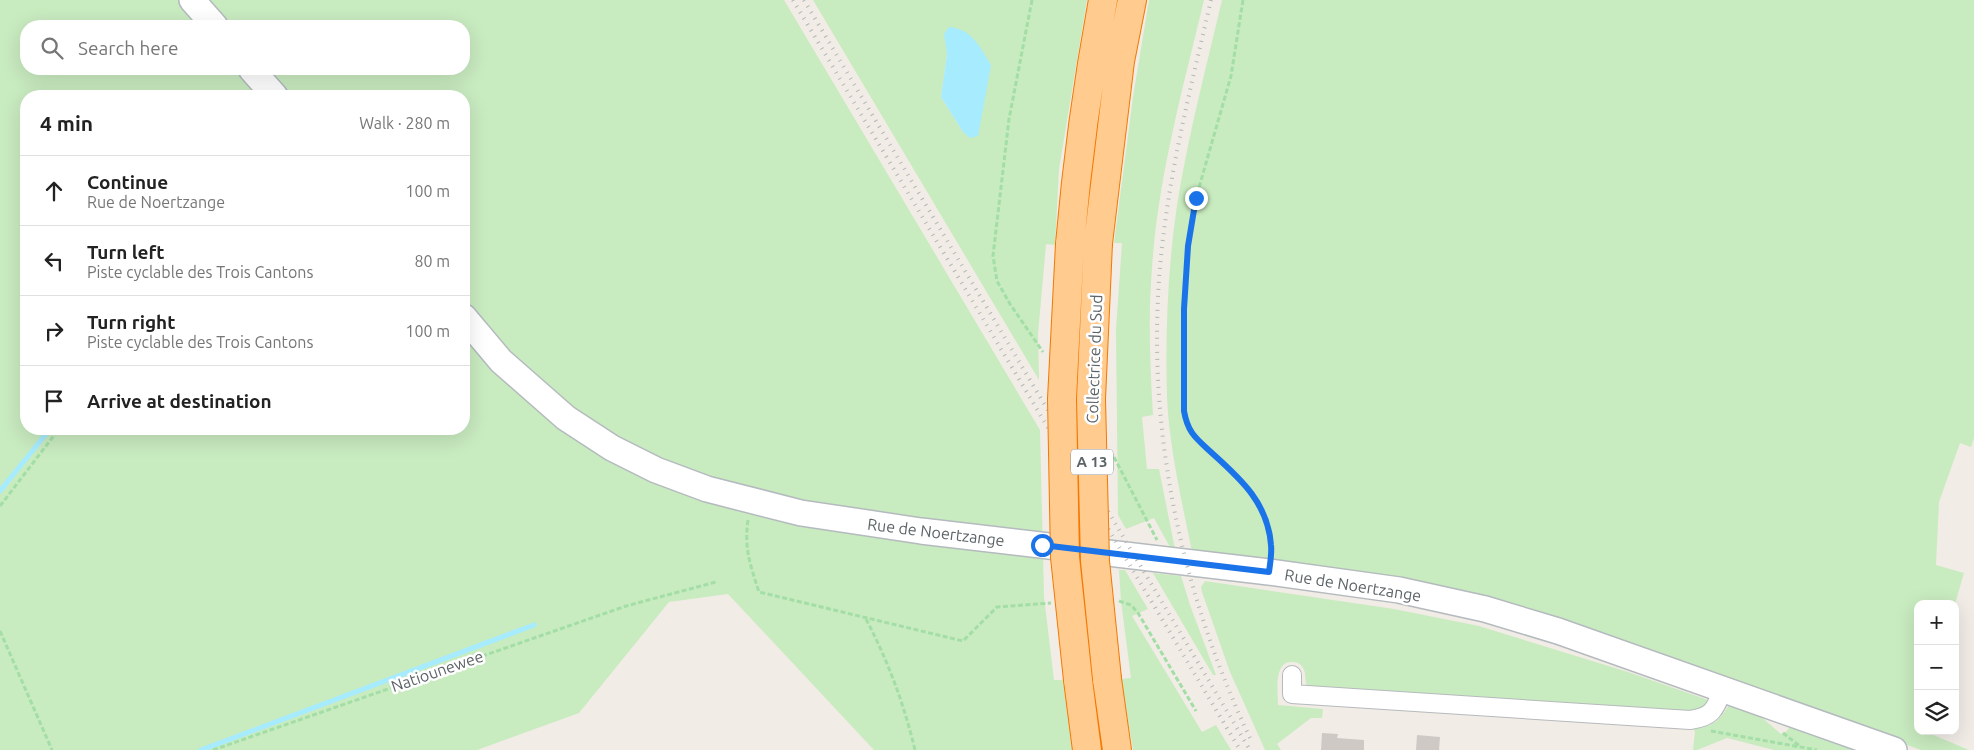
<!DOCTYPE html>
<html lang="en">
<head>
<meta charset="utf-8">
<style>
	:root { --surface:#fff; --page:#f2f2f2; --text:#222; --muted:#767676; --line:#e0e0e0 }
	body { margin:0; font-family:Ubuntu,sans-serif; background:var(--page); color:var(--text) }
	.controls { position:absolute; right:15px; bottom:15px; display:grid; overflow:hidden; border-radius:10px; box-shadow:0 5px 20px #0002 }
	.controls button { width:45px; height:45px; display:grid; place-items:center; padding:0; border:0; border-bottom:1px solid var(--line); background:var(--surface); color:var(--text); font:25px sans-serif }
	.stop { position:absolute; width:15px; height:15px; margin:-11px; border:4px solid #1a73e8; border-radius:50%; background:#fff }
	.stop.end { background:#1a73e8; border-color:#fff; box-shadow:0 1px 5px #0008 }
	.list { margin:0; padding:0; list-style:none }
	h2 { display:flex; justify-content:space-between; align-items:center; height:65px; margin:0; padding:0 20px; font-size:21px }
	h2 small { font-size:16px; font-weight:400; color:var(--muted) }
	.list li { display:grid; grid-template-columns:32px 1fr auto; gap:15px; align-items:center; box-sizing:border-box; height:70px; padding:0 20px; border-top:1px solid var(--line) }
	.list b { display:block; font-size:19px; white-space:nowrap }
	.list p { margin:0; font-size:16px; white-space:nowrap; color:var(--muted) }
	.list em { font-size:16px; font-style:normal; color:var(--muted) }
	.icon { flex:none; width:28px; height:28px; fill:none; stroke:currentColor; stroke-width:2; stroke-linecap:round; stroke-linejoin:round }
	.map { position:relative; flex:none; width:1974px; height:750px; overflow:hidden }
	.search { position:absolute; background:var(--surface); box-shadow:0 5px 20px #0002; left:20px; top:20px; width:450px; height:55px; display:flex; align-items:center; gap:12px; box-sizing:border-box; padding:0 18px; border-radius:20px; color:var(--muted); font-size:19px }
	.panel { position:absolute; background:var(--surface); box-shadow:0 5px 20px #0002; left:20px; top:90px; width:450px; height:345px; border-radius:20px }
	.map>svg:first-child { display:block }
	.green { fill:#c9ebc0; fill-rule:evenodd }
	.water { fill:#a7ebff }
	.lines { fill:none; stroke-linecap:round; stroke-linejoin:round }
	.stream { stroke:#a7ebff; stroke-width:5 }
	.building { fill:#cec9c4 }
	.street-casing { stroke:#b6babd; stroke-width:20 }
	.secondary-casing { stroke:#b4babe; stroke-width:28 }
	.highway-casing { stroke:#f67700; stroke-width:30 }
	.path { stroke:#a2dea5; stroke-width:3; stroke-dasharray:5 2.5; stroke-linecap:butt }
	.street { stroke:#fff; stroke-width:18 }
	.secondary { stroke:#fff; stroke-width:25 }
	.highway { stroke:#ffcb8e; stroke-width:28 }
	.rail { stroke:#b5b6b7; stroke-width:4; stroke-dasharray:1 6; stroke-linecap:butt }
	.highway-bridge-casing { stroke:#f67700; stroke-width:30; stroke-linecap:butt }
	.highway-bridge { stroke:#ffcb8e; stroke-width:28 }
	.route { stroke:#1a73e8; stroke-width:6 }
	.labels { text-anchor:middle; stroke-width:5; stroke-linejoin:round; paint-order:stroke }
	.shield { fill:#fff; stroke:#8e9295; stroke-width:1 }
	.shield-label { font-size:15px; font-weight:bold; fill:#5d6467 }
	.street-label { font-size:16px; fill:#5d6467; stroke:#fff }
</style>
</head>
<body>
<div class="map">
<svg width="1974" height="750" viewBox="0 0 1974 750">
	<rect width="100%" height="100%" fill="#f1ece6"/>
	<path class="green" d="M0 0H784L1040 430 1044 597 1054 680H1063L1072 750H874L728 594 669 602 579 713 477 750H0ZM26 26H464V69H26ZM26 96H464V429H26Z
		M813 0H1087L1059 169 1055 245 1046 244 1038 334 1039 380ZM947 54 963 132 941 97Z
		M1149 0H1204C1183 88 1158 177 1152 268 1148 317 1150 366 1153 415L1142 417 1147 469H1159L1175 549H1171L1154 518 1126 529 1118 515 1116 330 1122 243H1114L1133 97Z
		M1222 0H1974V438L1971 447 1960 443 1939 502 1936 565 1964 573 1955 604H1918V731H1931V734L1969 750H1921L1703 673 1192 551C1182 503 1169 446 1167 397 1165 330 1168 260 1179 193 1190 128 1207 64 1222 0Z
		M1119 570H1125L1148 609 1132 616 1202 732 1216 725 1231 750H1133L1121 679 1131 678 1121 601Z
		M1153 573 1181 576 1190 605 1216 675H1213Z
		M1205 581 1394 609 1479 626 1628 672 1708 700 1701 709 1693 713 1317 695C1313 692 1308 688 1306 683 1305 678 1306 673 1303 668 1301 664 1297 662 1293 662 1273 660 1278 693 1278 705L1323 709 1322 718H1311L1277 744 1281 750H1265L1230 672 1202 592 1201 587Z
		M1729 705 1759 715 1781 734 1787 731 1791 724 1866 750H1774L1727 738 1697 750H1693L1695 732 1693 728C1714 727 1718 721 1729 705Z"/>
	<path class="water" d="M949 27C972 29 980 47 991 65L978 136 970 138 963 132 941 97 947 54 944 34Z"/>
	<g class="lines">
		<path class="stream" d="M0 491 50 429
			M201 750 534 625"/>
	</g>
	<path class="building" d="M1322 733 1338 734 1337 738 1364 740V750H1321Z
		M1417 735 1440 737 1439 750H1416Z"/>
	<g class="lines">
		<defs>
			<path id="street" d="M1292 675V694L1690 720C1713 717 1715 709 1723 689"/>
			<path id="secondary" d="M192 0 215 26
				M251 69 275 96
				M464 317 501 361 566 418 612 448 656 470 707 489 801 513 921 531 1269 572 1399 590 1485 609 1558 631 1894 750"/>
			<path id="highway" d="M1098 243 1120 61 1132 0
				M1070 244C1077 162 1088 81 1103 0
				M1107 679 1117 750
				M1078 680 1087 750"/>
		</defs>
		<use href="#street" class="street-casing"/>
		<use href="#secondary" class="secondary-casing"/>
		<use href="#highway" class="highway-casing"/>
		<path class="path" d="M1032 0 1009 119 993 256 997 281 1010 304 1043 352
			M1243 0 1231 76 1196 198 1188 246 1184 309V411C1185 416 1185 422 1187 426 1192 436 1202 443 1210 451 1239 477 1275 509 1271 552
			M1114 457 1157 540
			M0 506 59 429
			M748 520C744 549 750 564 759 592L963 641 997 607 1051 603
			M1119 601 1131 605 1138 613 1196 711
			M866 619C888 661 904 704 915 750
			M0 631 52 750
			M1711 731 1817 750
			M1783 733 1801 747
			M213 750 626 606 716 582"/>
		<use href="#street" class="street"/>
		<use href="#secondary" class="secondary"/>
		<use href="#highway" class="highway"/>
		<path class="rail" d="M793 0 1240 750
			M804 0 1250 750
			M1211 0C1194 74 1175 148 1165 223 1140 399 1175 579 1250 738"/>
		<defs>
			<path id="highway-bridge" d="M1098 243 1091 399 1095 561 1107 679
				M1070 244 1062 399 1065 557 1078 680"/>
		</defs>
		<use href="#highway-bridge" class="highway-bridge-casing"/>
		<use href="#highway-bridge" class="highway-bridge"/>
	</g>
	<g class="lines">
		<path class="route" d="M1042 545 1269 572C1270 564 1272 554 1271 545 1268 504 1242 480 1213 454 1197 439 1188 434 1184 411V309L1188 246 1196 198"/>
	</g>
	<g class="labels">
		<rect class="shield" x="1071" y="449.5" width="42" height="25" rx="4"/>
		<g class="shield-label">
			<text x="1092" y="467">A 13</text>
		</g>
		<g class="street-label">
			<text transform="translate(1094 359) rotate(-88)" y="6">Collectrice du Sud</text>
			<text transform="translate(936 532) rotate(7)" y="6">Rue de Noertzange</text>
			<text transform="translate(1353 585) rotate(9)" y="6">Rue de Noertzange</text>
			<text transform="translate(437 671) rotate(-19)" y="6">Natiounewee</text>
		</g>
	</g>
</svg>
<div class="controls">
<button>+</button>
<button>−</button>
<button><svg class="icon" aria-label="layers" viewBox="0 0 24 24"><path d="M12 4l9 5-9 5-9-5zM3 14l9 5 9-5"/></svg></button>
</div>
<div class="stop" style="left:1042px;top:545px"></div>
<div class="stop end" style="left:1196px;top:198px"></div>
<div class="search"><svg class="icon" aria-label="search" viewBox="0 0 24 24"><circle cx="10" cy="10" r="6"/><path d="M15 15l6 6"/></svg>Search here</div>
<section class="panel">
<h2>4 min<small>Walk · 280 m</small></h2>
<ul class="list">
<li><svg class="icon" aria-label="ahead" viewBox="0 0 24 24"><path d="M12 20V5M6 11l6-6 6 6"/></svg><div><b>Continue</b><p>Rue de Noertzange</p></div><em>100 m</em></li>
<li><svg class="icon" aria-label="left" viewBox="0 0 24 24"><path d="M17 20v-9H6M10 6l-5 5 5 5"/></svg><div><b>Turn left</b><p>Piste cyclable des Trois Cantons</p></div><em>80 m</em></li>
<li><svg class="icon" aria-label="right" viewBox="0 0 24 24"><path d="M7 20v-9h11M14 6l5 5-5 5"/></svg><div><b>Turn right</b><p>Piste cyclable des Trois Cantons</p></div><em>100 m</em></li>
<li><svg class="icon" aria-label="arrive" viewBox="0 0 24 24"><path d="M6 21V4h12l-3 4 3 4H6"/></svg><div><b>Arrive at destination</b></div></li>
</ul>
</section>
</div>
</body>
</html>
